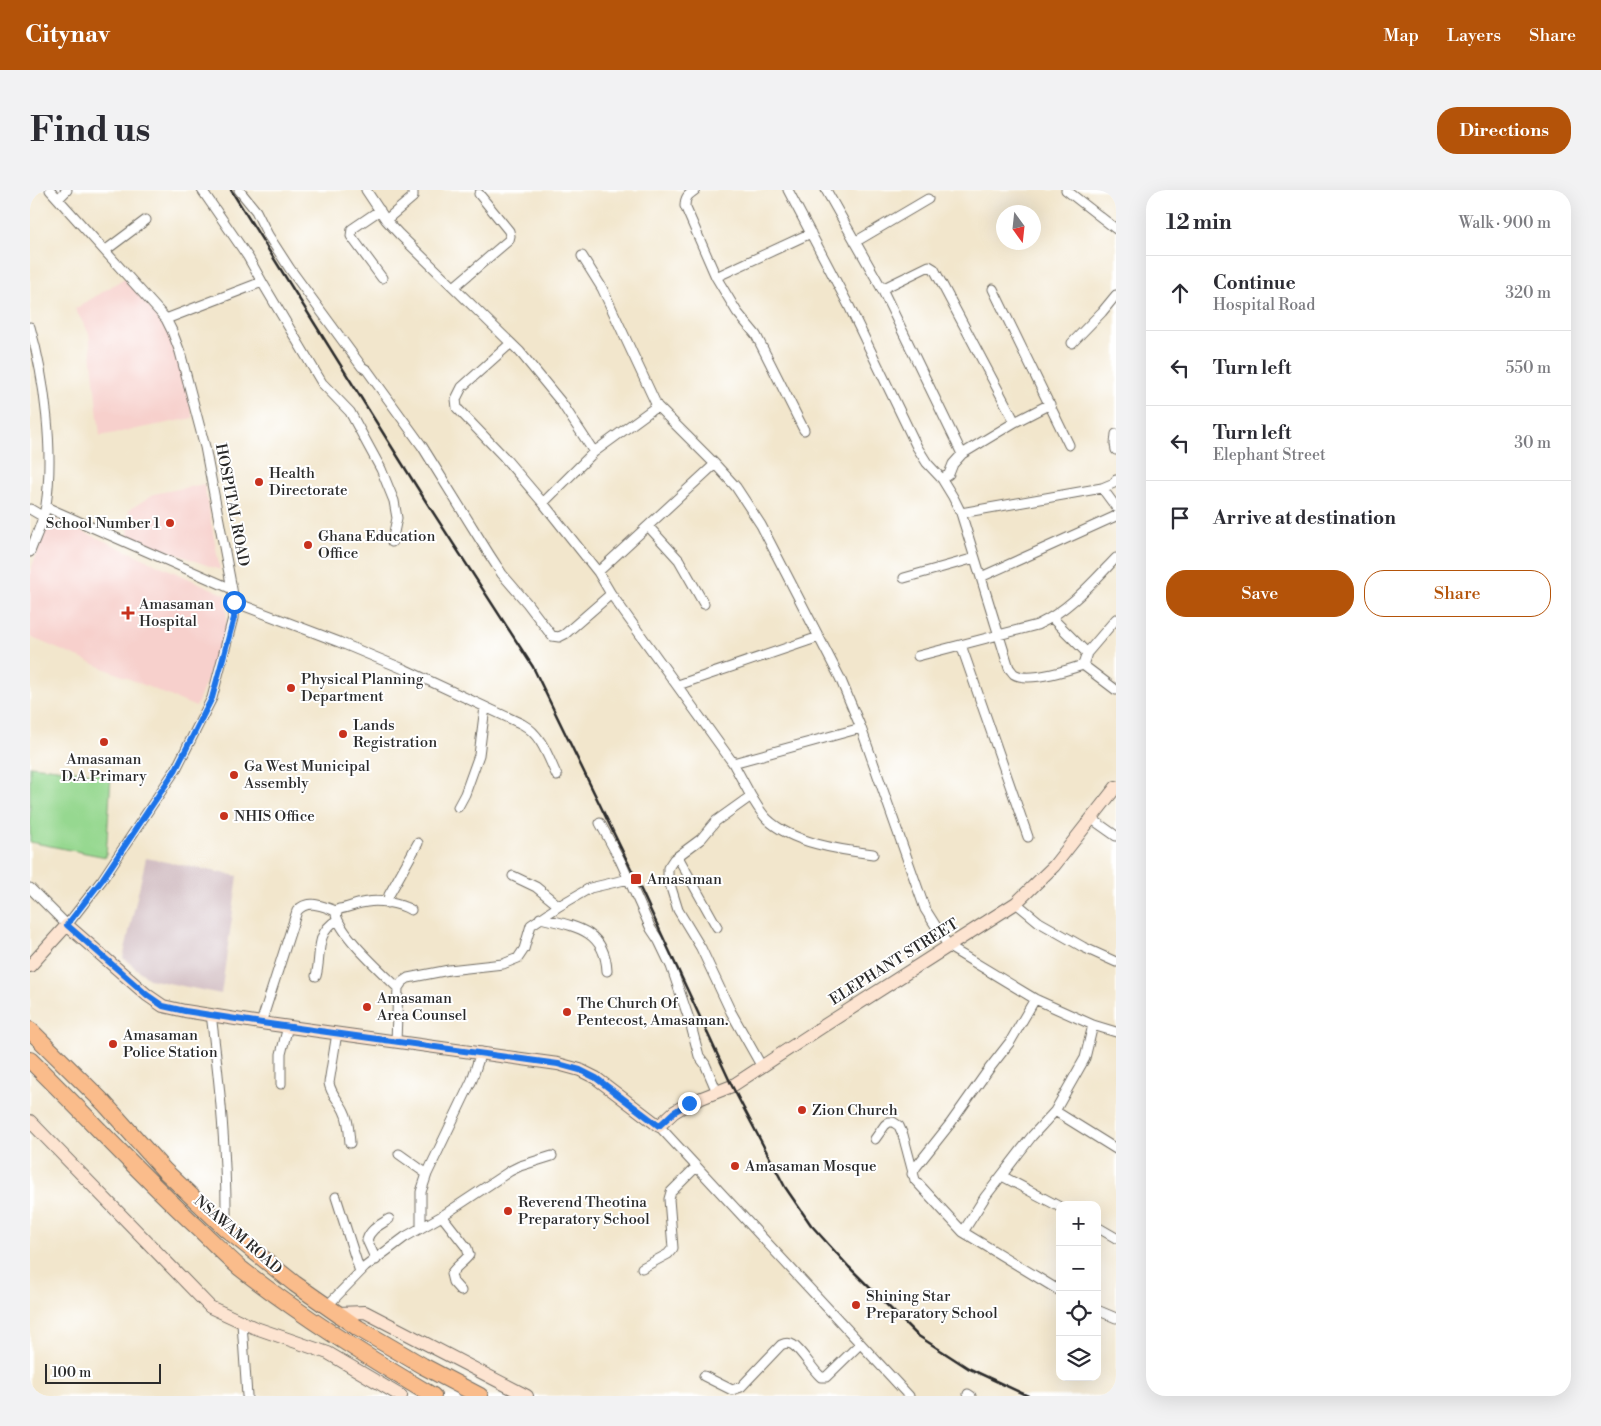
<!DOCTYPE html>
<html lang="en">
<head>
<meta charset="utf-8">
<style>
  :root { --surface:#fff; --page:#f2f2f3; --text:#2b2b33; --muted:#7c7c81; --line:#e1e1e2; --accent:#b45309 }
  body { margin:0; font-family:"Libre Bodoni",serif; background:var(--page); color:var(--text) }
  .controls { position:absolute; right:15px; bottom:15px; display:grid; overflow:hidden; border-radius:10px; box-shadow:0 5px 20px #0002 }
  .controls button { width:45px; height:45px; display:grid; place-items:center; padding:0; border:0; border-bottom:1px solid var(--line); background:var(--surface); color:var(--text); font:25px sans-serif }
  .compass { position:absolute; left:966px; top:15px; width:45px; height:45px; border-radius:50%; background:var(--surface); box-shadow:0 5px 20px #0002; rotate:165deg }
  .scale { position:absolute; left:15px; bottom:12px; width:116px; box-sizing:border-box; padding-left:5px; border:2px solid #2b2b2b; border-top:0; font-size:14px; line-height:18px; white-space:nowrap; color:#2b2b2b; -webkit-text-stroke:4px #fff; paint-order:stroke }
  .stop { position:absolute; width:15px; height:15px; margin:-11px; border:4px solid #1a73e8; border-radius:50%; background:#fff }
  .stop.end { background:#1a73e8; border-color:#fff; box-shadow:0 1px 5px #0008 }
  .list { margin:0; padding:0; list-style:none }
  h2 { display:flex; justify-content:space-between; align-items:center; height:65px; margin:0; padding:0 20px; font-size:21px }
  h2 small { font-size:16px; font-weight:400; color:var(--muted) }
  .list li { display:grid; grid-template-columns:32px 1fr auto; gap:15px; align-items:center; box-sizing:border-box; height:75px; padding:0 20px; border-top:1px solid var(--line) }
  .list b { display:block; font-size:19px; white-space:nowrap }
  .list p { margin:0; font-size:16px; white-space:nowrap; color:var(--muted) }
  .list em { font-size:16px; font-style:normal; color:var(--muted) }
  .actions { display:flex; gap:10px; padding:15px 20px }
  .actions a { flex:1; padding:11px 0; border:1px solid var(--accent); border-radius:20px; text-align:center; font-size:18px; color:var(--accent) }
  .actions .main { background:var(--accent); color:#fff }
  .icon { flex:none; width:28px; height:28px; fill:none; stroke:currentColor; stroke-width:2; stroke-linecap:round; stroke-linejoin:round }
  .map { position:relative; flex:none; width:1086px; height:1206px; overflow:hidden; border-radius:20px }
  header { display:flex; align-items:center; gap:30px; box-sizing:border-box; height:70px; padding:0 25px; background:var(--accent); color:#fff }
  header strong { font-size:24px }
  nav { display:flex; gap:28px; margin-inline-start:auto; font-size:18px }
  .intro { display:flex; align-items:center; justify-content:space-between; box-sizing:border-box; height:120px; padding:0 30px }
  h1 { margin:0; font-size:35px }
  .button { padding:12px 22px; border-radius:20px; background:var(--accent); color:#fff; font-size:18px; font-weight:700 }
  main { display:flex; gap:30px; padding:0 30px }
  aside { flex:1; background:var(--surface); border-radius:20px; box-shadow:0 5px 20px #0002 }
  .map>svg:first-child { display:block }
</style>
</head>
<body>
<header>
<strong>Citynav</strong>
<nav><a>Map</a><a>Layers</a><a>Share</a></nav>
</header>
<div class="intro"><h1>Find us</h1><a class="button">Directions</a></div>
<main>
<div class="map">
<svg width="1086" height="1206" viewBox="0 0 1086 1206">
  <rect width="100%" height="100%" fill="#fff"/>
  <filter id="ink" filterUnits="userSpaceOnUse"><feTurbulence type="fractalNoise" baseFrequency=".02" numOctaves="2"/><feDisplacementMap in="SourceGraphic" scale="10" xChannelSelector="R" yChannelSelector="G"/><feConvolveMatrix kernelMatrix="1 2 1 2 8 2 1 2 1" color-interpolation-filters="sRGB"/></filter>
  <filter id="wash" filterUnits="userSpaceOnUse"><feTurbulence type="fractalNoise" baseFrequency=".0096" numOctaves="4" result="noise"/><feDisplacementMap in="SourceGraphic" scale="20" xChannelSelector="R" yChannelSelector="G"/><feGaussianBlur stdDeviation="1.12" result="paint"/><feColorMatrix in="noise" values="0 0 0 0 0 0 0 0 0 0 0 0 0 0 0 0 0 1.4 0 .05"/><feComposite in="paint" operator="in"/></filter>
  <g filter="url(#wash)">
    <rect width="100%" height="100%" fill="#f2e6cc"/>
    <path fill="#f7d0cc" d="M 95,88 L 139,142 L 147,155 L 163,228 L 70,246 L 59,143 L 45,119 Z
      M 174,294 L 190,380 L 98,346 L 99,320 L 124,304 Z
      M 27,330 L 196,405 L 197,440 L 166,517 L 0,447 L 0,382 L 18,333 Z"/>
    <path fill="#d2bec3" d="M 116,668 L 208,686 L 191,804 L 119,789 L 93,768 Z"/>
    <path fill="#96d890" stroke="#60825e" d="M 0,576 L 81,585 L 76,667 L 0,652 Z"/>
  </g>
  <g filter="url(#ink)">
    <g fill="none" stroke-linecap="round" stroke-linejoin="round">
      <defs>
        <path id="street" d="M 172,0 L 218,67 L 232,92
          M 209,0 L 226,21 L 238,45 L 260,79 L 332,177 L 337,180 L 392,256 L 459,364 L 472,384 L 497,413 L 522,446 L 529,447 L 535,444 L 581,404
          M 336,0 L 356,30 L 369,44 L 490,162 L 531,212 L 564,262
          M 665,0 C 658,5 655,7 655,16 L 686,87 L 707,122 L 726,145 L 774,240
          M 758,0 L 819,116 L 887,257 L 897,273 L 912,289
          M 796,0 L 852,99 L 932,264
          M 1036,0 L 1086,39
          M 28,9 L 37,0
          M 350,20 L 322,39 L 321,46 L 352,88
          M 356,30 L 383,7 L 383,0
          M 825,52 L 898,9
          M 76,60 L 116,30
          M 552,66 L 572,98 L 627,216 L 685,274 L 706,297 L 731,335 L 810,488 L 831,538 L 895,719 L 919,757 L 1005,809 L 1063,835 L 1086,842
          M 686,87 L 781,43
          M 424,97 L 479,50 L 480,46 L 479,41 L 449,4
          M 852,99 L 899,76 L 904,79 L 985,232 L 932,264 L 923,274 L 919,284 L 912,289 L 923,307 L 931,323 L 979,478 C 981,480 982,482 984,484 C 998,493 1038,480 1053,475 L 1086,500
          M 963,99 L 1039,255
          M 136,129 L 232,92 L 292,193 L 320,222 L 351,279 L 364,311 L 367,328 L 362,352
          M 0,137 C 15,189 24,262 16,315 C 14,330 5,348 0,362
          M 481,153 L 432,197 L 426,209 L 427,218 L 474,267 L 513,313 L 568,382 L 581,404 L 703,573 L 721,606 L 686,631 L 671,649 L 644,669 L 638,678 L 638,688 L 648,720 L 671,758 L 701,822 L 732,877
          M 1042,153 L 1072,122 L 1086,105
          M 985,232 L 1020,214
          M 1086,244 L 1085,254 L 1086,260
          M 1072,298 L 1086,317
          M 513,313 L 564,262 L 627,216
          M 16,317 L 202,399
          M 0,319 L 12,326
          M 931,323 L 1072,298 L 1084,293 L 1086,290
          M 618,336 L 649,370 L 674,414
          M 568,382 L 685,274
          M 951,387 L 1086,326
          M 874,388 L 945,368
          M 204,412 L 309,452 L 376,480 L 492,534 C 512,545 518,567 527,586
          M 1022,428 L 1057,463
          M 931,455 L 998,647
          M 888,466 L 1007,435 C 1039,420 1062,393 1086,368
          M 1053,475 L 1057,463 L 1086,429
          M 648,495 L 789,447
          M 703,573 L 831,538
          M 721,606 C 726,614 731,623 737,629 C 762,653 810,660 843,664
          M 428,617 L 435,604 L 449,565 L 455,517
          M 1062,629 L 1086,646
          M 570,633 L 590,670 L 621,739 L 629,751 L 641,776 L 660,832 L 669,866 L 675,874 L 687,902
          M 648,667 L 687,737
          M 483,686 L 506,697 L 529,716
          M 0,698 L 37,735 L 72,690 L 146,579 L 182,508 L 203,428 L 204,412 L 202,399 L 175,257 L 150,162 L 142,141 L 136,129 L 129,121 L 20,0
          M 357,713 L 359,705 L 388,653
          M 986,713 L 1009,732 L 1053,757 L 1086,772
          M 510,728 C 544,736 575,739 577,781
          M 286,786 C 292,764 284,744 307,730
          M 368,798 C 352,782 310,745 306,724 L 309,719 C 318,718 327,713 337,712 C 350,710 369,713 381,720
          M 181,824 C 190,896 197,966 196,1039
          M 231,833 L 267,721 C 278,708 294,717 306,721
          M 307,843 L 299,893 C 301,905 309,910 314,921 C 319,930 319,943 320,953
          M 366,852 L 368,798 L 372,792 L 378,788 L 419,780 L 473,774 L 488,768 L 494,759 L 501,735 L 529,716 L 560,698 L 599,689
          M 251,894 L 251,864 L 258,836
          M 1025,921 L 1086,959
          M 629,936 L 879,1206
          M 845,949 L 855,935 L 859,932 L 863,932 L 869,936 L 873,945 L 885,990 L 933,1042 L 1030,1101
          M 369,964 L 397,984
          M 882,984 L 886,977 L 920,934 L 959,879 L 980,852 L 1005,809
          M 972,986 L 1030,1017
          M 306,1007 L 330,1082
          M 412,1026 L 437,1058 L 439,1065 C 434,1072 426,1076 421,1084 L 423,1092 L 431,1101
          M 391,1037 L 391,1002 L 397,984 L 442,890 L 451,862
          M 1067,1037 L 1086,1048
          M 933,1042 L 955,1007 L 1002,946 L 1025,921 L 1055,868 L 1063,835
          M 346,1070 L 337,1050 C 340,1039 350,1035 359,1029
          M 612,1078 L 638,1064 L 643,1058 L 639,1009 L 641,1002 L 666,977
          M 297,1116 L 335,1077 L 375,1047 L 412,1026 L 480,981 L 490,976 L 522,966
          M 1067,1120 L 1086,1128
          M 212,1133 L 217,1206
          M 674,1186 L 702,1200 L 711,1197 L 751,1155 C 755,1153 759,1152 763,1155 C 771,1160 781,1177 788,1184 L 791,1187 L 796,1187 L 830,1154
          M 938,1204 L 941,1206"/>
        <path id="secondary" d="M 0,776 L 37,735 L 117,805 L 133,816 L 155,821 L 231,833 L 528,874 L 550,880 L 566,888 L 629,936 L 644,922 L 659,913 L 702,896 L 792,837 L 986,713 L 1024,676 L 1086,597
          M 0,931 L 180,1117 L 223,1137 L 298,1163 L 371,1206
          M 308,1123 L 335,1122 L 497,1206"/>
        <path id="highway" d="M 0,840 L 74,913 L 134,980 L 196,1039 L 265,1094 L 328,1138 L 393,1176 L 450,1206
          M 0,870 C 56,925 109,983 166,1036 C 181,1050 195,1065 210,1078 C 271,1126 336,1166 403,1206"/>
      </defs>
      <use href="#street" stroke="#716c63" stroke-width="11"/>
      <use href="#secondary" stroke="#716c63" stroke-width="14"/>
      <use href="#highway" stroke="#716c63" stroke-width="18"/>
      <use href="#street" stroke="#fff" stroke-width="9"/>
      <use href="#secondary" stroke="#fde4d1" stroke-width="12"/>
      <use href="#highway" stroke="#fabc8b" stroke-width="16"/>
      <path stroke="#2b2b2b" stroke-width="2.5" d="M 201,0 L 395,310 L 503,477 L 606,689 L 702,896 L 755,997 L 781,1035 L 819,1077 L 887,1145 L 938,1178 L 998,1206"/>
    </g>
  </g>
  <g fill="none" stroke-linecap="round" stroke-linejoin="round" filter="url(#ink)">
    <path stroke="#1a73e8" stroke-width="6" d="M 204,412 L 204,428 L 182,508 L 146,579 L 72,690 L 37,735 L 117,805 L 133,816 L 155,821 L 232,833 L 528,874 L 550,880 L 566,888 L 629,936 L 644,922 L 659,913"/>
  </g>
  <g fill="#c8321e" stroke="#fff" stroke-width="2">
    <circle cx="229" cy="292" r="5"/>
    <circle cx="140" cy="333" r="5"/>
    <circle cx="278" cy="355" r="5"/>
    <path d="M95.5 415.5h5v5h5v5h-5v5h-5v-5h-5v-5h5z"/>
    <circle cx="261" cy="498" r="5"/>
    <circle cx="313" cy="544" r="5"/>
    <circle cx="74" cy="552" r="5"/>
    <circle cx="204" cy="585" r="5"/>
    <circle cx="194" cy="626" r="5"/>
    <rect x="600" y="683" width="12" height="12" rx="2.5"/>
    <circle cx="337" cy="817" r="5"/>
    <circle cx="537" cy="822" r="5"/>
    <circle cx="83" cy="854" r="5"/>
    <circle cx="772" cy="920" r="5"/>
    <circle cx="705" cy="976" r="5"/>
    <circle cx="478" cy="1021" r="5"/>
    <circle cx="826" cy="1115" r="5"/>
  </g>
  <g text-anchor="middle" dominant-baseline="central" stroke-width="4" stroke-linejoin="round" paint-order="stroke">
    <g font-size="15" fill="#2b2b2b" stroke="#fff" text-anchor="start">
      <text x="239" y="283">Health<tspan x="239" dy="17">Directorate</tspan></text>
      <text x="130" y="333" text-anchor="end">School Number 1</text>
      <text x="288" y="346">Ghana Education<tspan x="288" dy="17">Office</tspan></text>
      <text x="109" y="414">Amasaman<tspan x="109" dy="17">Hospital</tspan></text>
      <text x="271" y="489">Physical Planning<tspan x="271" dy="17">Department</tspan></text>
      <text x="323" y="535">Lands<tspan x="323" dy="17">Registration</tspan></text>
      <text x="74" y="569" text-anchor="middle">Amasaman<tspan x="74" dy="17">D.A Primary</tspan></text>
      <text x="214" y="576">Ga West Municipal<tspan x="214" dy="17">Assembly</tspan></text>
      <text x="204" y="626">NHIS Office</text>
      <text x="617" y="689">Amasaman</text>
      <text x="347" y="808">Amasaman<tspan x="347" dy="17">Area Counsel</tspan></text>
      <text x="547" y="813">The Church Of<tspan x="547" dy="17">Pentecost, Amasaman.</tspan></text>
      <text x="93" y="845">Amasaman<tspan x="93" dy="17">Police Station</tspan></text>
      <text x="782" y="920">Zion Church</text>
      <text x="715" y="976">Amasaman Mosque</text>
      <text x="488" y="1012">Reverend Theotina<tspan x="488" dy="17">Preparatory School</tspan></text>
      <text x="836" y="1106">Shining Star<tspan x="836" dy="17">Preparatory School</tspan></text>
    </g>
    <g font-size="15" fill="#2b2b2b" stroke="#fff">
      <text transform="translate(202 315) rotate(79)">HOSPITAL ROAD</text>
      <text transform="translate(864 772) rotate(-32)">ELEPHANT STREET</text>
      <text transform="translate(208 1045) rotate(41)">NSAWAM ROAD</text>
    </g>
  </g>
</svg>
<div class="controls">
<button>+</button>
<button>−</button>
<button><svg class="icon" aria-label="locate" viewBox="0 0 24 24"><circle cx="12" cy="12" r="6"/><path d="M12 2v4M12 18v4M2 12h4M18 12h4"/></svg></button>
<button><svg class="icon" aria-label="layers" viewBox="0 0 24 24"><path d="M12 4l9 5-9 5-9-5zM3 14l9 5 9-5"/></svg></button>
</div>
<svg class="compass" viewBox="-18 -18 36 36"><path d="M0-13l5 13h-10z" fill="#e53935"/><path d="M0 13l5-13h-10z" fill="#7c7c81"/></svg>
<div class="scale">100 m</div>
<div class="stop" style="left:204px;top:412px"></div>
<div class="stop end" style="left:659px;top:913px"></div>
</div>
<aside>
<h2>12 min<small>Walk · 900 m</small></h2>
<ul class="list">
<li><svg class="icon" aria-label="ahead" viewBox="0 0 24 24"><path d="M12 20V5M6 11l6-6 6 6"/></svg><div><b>Continue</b><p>Hospital Road</p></div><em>320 m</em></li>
<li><svg class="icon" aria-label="left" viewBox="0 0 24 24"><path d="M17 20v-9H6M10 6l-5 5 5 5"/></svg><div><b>Turn left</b></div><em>550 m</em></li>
<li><svg class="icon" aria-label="left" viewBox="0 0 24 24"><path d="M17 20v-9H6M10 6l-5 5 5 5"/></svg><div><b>Turn left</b><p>Elephant Street</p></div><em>30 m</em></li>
<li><svg class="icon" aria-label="arrive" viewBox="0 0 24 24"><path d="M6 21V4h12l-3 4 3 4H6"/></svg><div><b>Arrive at destination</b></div></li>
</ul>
<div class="actions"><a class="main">Save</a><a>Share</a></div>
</aside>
</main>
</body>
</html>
